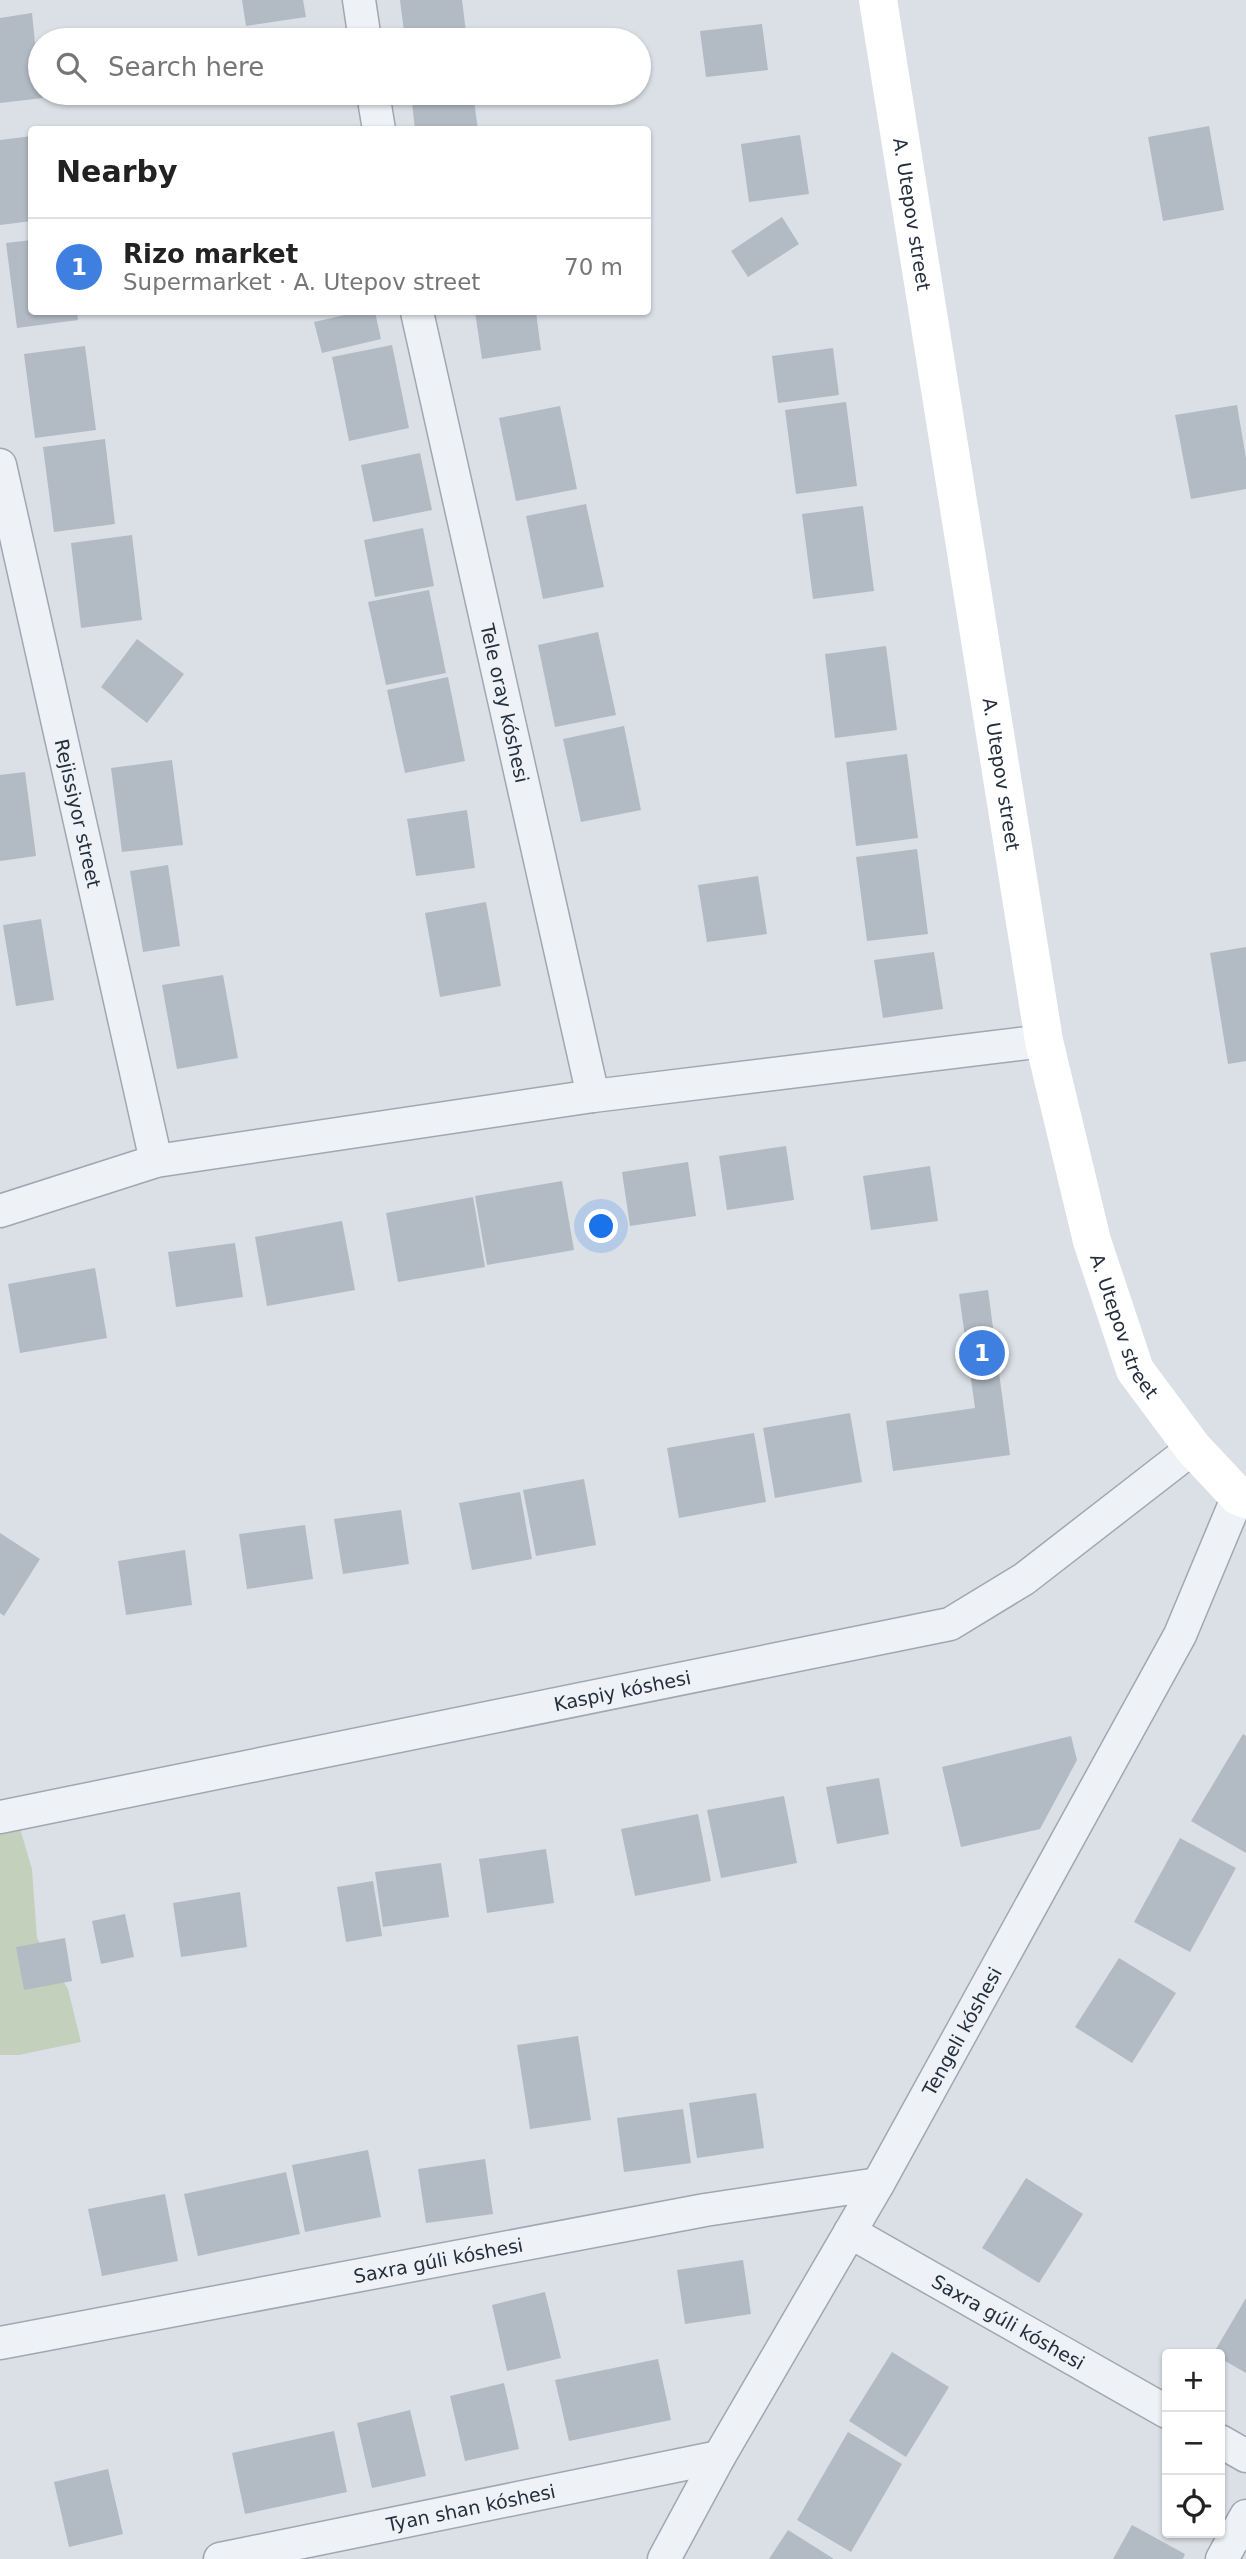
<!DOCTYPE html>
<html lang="en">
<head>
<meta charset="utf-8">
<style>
  :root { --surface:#fff; --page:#f6f6f6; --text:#222; --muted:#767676; --line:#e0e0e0; --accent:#ea580c }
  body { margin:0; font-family:"DejaVu Sans",sans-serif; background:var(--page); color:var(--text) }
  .controls { position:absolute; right:21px; bottom:21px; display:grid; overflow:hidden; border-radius:7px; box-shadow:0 2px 5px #0004 }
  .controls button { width:63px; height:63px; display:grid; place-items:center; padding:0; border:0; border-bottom:2px solid var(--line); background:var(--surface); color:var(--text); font:35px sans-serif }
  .you { position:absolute; left:602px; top:1227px; width:24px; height:24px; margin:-18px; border:5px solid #fff; border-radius:50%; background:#1a73e8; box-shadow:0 0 0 10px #1a73e833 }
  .badge { display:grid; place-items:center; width:46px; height:46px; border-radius:50%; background:var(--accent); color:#fff; font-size:23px; font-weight:700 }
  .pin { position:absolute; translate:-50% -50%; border:4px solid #fff; box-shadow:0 2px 7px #0006 }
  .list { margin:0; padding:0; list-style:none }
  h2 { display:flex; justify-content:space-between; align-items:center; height:91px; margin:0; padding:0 28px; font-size:30px }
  h2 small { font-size:23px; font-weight:400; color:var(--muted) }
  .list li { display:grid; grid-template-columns:46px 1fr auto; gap:21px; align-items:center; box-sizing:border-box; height:98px; padding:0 28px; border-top:2px solid var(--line) }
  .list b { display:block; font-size:26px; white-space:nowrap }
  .list p { margin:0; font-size:23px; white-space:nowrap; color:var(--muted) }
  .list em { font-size:23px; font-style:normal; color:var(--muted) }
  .icon { flex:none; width:38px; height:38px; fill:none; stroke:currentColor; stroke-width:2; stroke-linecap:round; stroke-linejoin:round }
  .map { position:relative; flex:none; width:1246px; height:2559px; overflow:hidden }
  .search { position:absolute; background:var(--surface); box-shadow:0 2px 5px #0004; left:28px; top:28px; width:623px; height:77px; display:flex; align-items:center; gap:18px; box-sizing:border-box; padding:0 24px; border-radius:38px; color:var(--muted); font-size:26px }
  .panel { position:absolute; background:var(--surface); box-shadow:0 2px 5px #0004; left:28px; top:126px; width:623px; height:189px; border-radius:7px }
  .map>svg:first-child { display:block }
</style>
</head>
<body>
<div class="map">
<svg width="1246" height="2559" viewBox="0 0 1246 2559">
  <rect width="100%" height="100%" fill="#dbe0e7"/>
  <path fill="#c3d1bc" d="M 0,1806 L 16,1815 L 32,1869 L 37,1938 L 68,1989 L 81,2042 L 19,2055 L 0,2055 Z"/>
  <path fill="#b2bac4" d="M 242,0 L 303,0 L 306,17 L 246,26 Z
    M 400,0 L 462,0 L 467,40 L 405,40 Z
    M 32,13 L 40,93 L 43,98 L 0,103 L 0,18 Z
    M 762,24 L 768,70 L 706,77 L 700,31 Z
    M 411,93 L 473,93 L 478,130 L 415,130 Z
    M 1209,126 L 1224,210 L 1163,221 L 1148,137 Z
    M 800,135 L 809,194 L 749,202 L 741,144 Z
    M 32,136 L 32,221 L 0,225 L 0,140 Z
    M 782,217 L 799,244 L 748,277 L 731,251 Z
    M 32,240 L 32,312 L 77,312 L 78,320 L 17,328 L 6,243 Z
    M 358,312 L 375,312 L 381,339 L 322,353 L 314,322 Z
    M 475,312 L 536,312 L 541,350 L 482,359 Z
    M 392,345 L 409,428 L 349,441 L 332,357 Z
    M 85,346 L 96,430 L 35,438 L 24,354 Z
    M 833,348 L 839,395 L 778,403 L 772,356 Z
    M 846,402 L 857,486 L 796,494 L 785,410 Z
    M 1237,405 L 1246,458 L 1246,489 L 1191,499 L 1175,415 Z
    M 560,406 L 577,489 L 516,501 L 499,418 Z
    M 105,439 L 115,524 L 54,532 L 43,447 Z
    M 420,453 L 432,510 L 373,522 L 361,465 Z
    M 586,504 L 604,587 L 543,599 L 526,516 Z
    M 863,506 L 874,591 L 813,599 L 802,514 Z
    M 423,528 L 434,586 L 375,597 L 364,540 Z
    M 132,535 L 142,620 L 81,628 L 71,543 Z
    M 429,590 L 446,673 L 386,685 L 368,602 Z
    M 598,632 L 616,715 L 555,727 L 538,645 Z
    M 137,639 L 184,674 L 147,723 L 101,687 Z
    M 886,646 L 897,730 L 835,738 L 825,654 Z
    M 448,677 L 465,761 L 405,773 L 387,690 Z
    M 624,726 L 641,810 L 581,822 L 563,739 Z
    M 907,754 L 918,838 L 856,846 L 846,762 Z
    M 172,760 L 183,845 L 122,852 L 111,768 Z
    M 25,772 L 36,856 L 0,861 L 0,775 Z
    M 467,810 L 475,868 L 416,876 L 407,819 Z
    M 917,849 L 928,934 L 867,941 L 856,857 Z
    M 168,865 L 180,946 L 143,952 L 130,871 Z
    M 758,876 L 767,934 L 707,942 L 698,885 Z
    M 486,902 L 501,986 L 440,997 L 425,913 Z
    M 41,919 L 54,1000 L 16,1006 L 3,925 Z
    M 1246,947 L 1246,1061 L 1228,1064 L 1210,953 Z
    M 934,952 L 943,1009 L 883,1018 L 874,960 Z
    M 223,975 L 238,1058 L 177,1069 L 162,985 Z
    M 786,1146 L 794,1200 L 727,1210 L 719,1156 Z
    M 688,1162 L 696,1216 L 630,1226 L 622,1172 Z
    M 930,1166 L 938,1221 L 871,1230 L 863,1176 Z
    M 562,1181 L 574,1250 L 487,1265 L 475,1196 Z
    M 473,1197 L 485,1267 L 398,1282 L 386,1213 Z
    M 342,1221 L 355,1290 L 267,1306 L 255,1237 Z
    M 235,1243 L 243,1297 L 176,1307 L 168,1252 Z
    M 95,1268 L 107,1338 L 20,1353 L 8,1284 Z
    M 988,1290 L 1010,1455 L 893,1471 L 886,1421 L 975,1408 L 959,1294 Z
    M 850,1413 L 862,1482 L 775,1498 L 763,1428 Z
    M 754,1433 L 766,1502 L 679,1518 L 667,1448 Z
    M 584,1479 L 596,1545 L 536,1556 L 523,1490 Z
    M 520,1492 L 532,1559 L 472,1570 L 459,1503 Z
    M 401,1510 L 409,1564 L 343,1574 L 334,1519 Z
    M 305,1525 L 313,1579 L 247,1589 L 239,1534 Z
    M 0,1533 L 40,1559 L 4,1616 L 0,1613 Z
    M 185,1550 L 192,1605 L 126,1615 L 118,1561 Z
    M 1243,1734 L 1246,1736 L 1246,1853 L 1191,1821 Z
    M 1071,1736 L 1077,1760 L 1040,1829 L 961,1847 L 942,1767 Z
    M 879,1778 L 889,1834 L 837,1844 L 826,1787 Z
    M 784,1796 L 797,1863 L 721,1878 L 707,1810 Z
    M 698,1814 L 711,1881 L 635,1896 L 621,1829 Z
    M 1180,1838 L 1236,1868 L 1190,1952 L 1134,1922 Z
    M 546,1849 L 554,1903 L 487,1913 L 479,1859 Z
    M 441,1863 L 449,1917 L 383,1927 L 375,1872 Z
    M 373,1881 L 382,1936 L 346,1942 L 337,1887 Z
    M 240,1892 L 247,1947 L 181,1957 L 173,1903 Z
    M 125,1914 L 134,1957 L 101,1964 L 92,1921 Z
    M 65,1938 L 72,1981 L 24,1990 L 16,1947 Z
    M 1119,1958 L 1176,1993 L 1132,2063 L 1075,2027 Z
    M 578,2036 L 591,2120 L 530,2129 L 517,2045 Z
    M 756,2093 L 764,2148 L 697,2158 L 689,2103 Z
    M 683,2109 L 691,2163 L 624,2172 L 617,2118 Z
    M 368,2150 L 381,2217 L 305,2232 L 292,2165 Z
    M 485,2159 L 493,2214 L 426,2223 L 418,2169 Z
    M 286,2172 L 300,2234 L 198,2256 L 184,2194 Z
    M 1026,2178 L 1083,2214 L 1039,2283 L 982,2248 Z
    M 165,2194 L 178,2261 L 102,2276 L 88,2209 Z
    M 743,2260 L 751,2314 L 685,2324 L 677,2270 Z
    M 545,2292 L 561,2358 L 507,2371 L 492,2305 Z
    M 1246,2298 L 1246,2373 L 1220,2358 L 1220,2354 L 1213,2354 Z
    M 892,2352 L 949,2387 L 906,2457 L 849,2421 Z
    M 658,2359 L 671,2420 L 569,2441 L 555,2380 Z
    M 504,2383 L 519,2449 L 465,2461 L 450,2396 Z
    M 410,2410 L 426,2476 L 372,2488 L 357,2423 Z
    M 334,2431 L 347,2492 L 245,2514 L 232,2453 Z
    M 848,2432 L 902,2464 L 851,2552 L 797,2520 Z
    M 108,2469 L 123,2534 L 69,2547 L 54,2482 Z
    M 1132,2525 L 1185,2554 L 1183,2559 L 1113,2559 Z
    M 788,2530 L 834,2559 L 769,2559 Z"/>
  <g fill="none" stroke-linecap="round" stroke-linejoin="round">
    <defs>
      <g id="street">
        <path d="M 359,0 L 365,40"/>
        <path d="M 373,93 L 379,130"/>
        <path id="s1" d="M 417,312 L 593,1096"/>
        <path id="s2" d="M 0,465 L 156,1161"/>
        <path d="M 0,1211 L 156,1161 L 593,1096 L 1044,1041"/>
        <path id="s3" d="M 0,1817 L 950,1624 L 1024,1579 L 1193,1448"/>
        <path id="s4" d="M 850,2232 L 1167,2412"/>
        <path id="s5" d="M 0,2343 L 705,2210 L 878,2184"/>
        <path d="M 1220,2441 L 1246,2456"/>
        <path id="s6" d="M 220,2559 L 719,2457"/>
        <path id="s7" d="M 664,2559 L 719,2457 L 878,2184 L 1180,1635 L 1238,1496"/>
        <path d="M 1222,2559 L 1246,2516"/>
      </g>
    </defs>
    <use href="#street" stroke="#a0a7b1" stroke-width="35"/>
    <use href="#street" stroke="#eef1f5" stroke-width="32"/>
    <path stroke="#fff" stroke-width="38" id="s8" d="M 878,0 L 1044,1041 L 1092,1241 L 1135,1370 L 1193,1448 L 1238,1496 L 1246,1499"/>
  </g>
  <g text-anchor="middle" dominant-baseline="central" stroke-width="5" stroke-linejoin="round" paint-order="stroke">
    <g font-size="19" fill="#242f3d" stroke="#eaeff4">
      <text stroke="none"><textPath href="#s8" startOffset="217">A. Utepov street</textPath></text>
      <text stroke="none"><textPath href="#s1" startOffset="401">Tele oray kóshesi</textPath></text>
      <text stroke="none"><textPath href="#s8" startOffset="784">A. Utepov street</textPath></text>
      <text stroke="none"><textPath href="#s2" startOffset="357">Rejissiyor street</textPath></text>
      <text stroke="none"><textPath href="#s8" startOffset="1351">A. Utepov street</textPath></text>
      <text stroke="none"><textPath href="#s3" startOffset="635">Kaspiy kóshesi</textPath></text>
      <text stroke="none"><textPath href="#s7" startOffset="606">Tengeli kóshesi</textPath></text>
      <text stroke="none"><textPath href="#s5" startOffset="446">Saxra gúli kóshesi</textPath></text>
      <text stroke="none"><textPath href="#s4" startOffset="182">Saxra gúli kóshesi</textPath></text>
      <text stroke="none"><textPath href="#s6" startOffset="256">Tyan shan kóshesi</textPath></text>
    </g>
  </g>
</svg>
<div class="controls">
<button>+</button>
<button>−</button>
<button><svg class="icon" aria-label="locate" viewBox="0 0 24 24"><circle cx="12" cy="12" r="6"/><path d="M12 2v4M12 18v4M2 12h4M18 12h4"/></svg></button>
</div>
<div class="you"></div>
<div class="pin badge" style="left:982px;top:1353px;background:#3f7fe0">1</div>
<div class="search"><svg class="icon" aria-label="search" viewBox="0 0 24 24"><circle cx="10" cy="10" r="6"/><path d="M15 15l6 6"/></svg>Search here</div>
<section class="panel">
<h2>Nearby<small></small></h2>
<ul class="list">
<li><span class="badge" style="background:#3f7fe0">1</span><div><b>Rizo market</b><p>Supermarket · A. Utepov street</p></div><em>70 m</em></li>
</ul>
</section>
</div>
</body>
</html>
